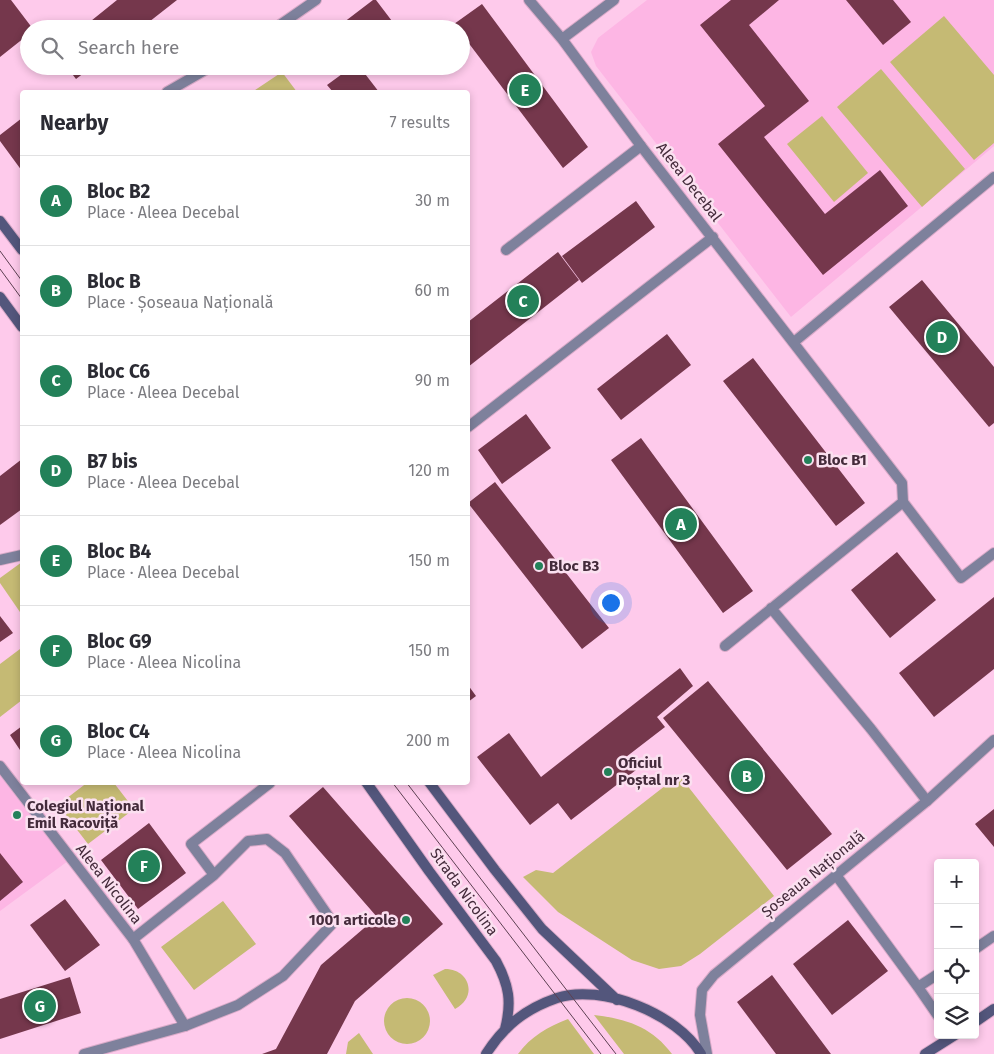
<!DOCTYPE html>
<html lang="en">
<head>
<meta charset="utf-8">
<style>
  :root { --surface:#fff; --page:#f7f7f7; --text:#2b2b33; --muted:#7c7c81; --line:#e1e1e2; --accent:#238159 }
  body { margin:0; font-family:"Fira Sans",sans-serif; background:var(--page); color:var(--text) }
  .controls { position:absolute; right:15px; bottom:15px; display:grid; overflow:hidden; border-radius:5px; box-shadow:0 2px 8px #0003 }
  .controls button { width:45px; height:45px; display:grid; place-items:center; padding:0; border:0; border-bottom:1px solid var(--line); background:var(--surface); color:var(--text); font:25px sans-serif }
  .you { position:absolute; left:610px; top:602px; width:18px; height:18px; margin:-12px; border:4px solid #fff; border-radius:50%; background:#1a73e8; box-shadow:0 0 0 8px #1a73e833 }
  .badge { display:grid; place-items:center; width:32px; height:32px; border-radius:50%; background:var(--accent); color:#fff; font-size:16px; font-weight:700 }
  .pin { position:absolute; translate:-50% -50%; border:2px solid #fff; box-shadow:0 1px 5px #0006 }
  .list { margin:0; padding:0; list-style:none }
  h2 { display:flex; justify-content:space-between; align-items:center; height:65px; margin:0; padding:0 20px; font-size:21px }
  h2 small { font-size:16px; font-weight:400; color:var(--muted) }
  .list li { display:grid; grid-template-columns:32px 1fr auto; gap:15px; align-items:center; box-sizing:border-box; height:90px; padding:0 20px; border-top:1px solid var(--line) }
  .list b { display:block; font-size:19px; white-space:nowrap }
  .list p { margin:0; font-size:16px; white-space:nowrap; color:var(--muted) }
  .list em { font-size:16px; font-style:normal; color:var(--muted) }
  .icon { flex:none; width:28px; height:28px; fill:none; stroke:currentColor; stroke-width:2; stroke-linecap:round; stroke-linejoin:round }
  .map { position:relative; flex:none; width:994px; height:1054px; overflow:hidden }
  .search { position:absolute; background:var(--surface); box-shadow:0 2px 8px #0003; left:20px; top:20px; width:450px; height:55px; display:flex; align-items:center; gap:12px; box-sizing:border-box; padding:0 18px; border-radius:28px; color:var(--muted); font-size:19px }
  .panel { position:absolute; background:var(--surface); box-shadow:0 2px 8px #0003; left:20px; top:90px; width:450px; height:695px; border-radius:5px }
  .map>svg:first-child { display:block }
</style>
</head>
<body>
<div class="map">
<svg width="994" height="1054" viewBox="0 0 994 1054">
  <rect width="100%" height="100%" fill="#fecaeb"/>
  <path fill="#fdb6e4" d="M 647,0 L 994,0 L 994,146 L 791,317 L 596,66 L 591,52 L 598,38 Z
    M 0,770 L 68,861 L 0,911 Z"/>
  <path fill="#c5ba74" d="M 944,16 L 994,75 L 994,143 L 974,160 L 890,62 Z
    M 881,69 L 965,169 L 922,207 L 837,107 Z
    M 282,72 L 297,92 L 252,92 Z
    M 822,116 L 868,173 L 834,202 L 787,144 Z
    M 22,562 L 22,615 L 0,583 L 0,578 Z
    M 20,649 L 22,652 L 22,700 L 0,717 L 0,664 Z
    M 679,775 L 774,896 L 700,954 L 681,966 L 659,969 L 632,960 L 558,912 L 523,877 L 536,870 L 553,873 Z
    M 88,782 L 114,783 L 134,809 L 88,844 L 58,805 Z
    M 223,901 L 256,944 L 194,990 L 161,947 Z
    M 445,969 C 470,969 478,997 455,1009 L 433,975 Z
    M384 1021a23 23 0 1 1 46 0a23 23 0 1 1-46 0Z
    M 594,1015 C 627,1019 652,1027 672,1054 L 624,1054 Z
    M 568,1019 L 594,1054 L 518,1054 C 531,1036 548,1027 568,1019 Z
    M 359,1033 L 373,1054 L 346,1054 L 348,1042 Z"/>
  <path fill="#75374c" d="M 0,0 L 11,0 L 33,29 L 29,29 L 29,34 L 0,57 Z
    M 117,0 L 177,0 L 140,29 L 81,29 Z
    M 373,0 L 376,0 L 398,29 L 335,29 Z
    M 731,0 L 779,0 L 749,25 L 809,101 L 764,137 L 825,214 L 880,170 L 908,206 L 823,275 L 718,144 L 765,106 L 700,25 Z
    M 846,0 L 893,0 L 911,22 L 883,45 Z
    M 482,4 L 588,147 L 563,168 L 461,33 L 461,29 L 458,29 L 454,24 Z
    M 66,66 L 93,66 L 76,79 Z
    M 353,66 L 359,66 L 379,92 L 333,92 L 327,85 Z
    M 22,118 L 22,171 L 0,141 L 0,135 Z
    M 636,201 L 655,227 L 582,283 L 562,256 Z
    M 558,252 L 579,280 L 468,367 L 468,322 Z
    M 922,280 L 994,367 L 994,423 L 989,427 L 889,307 Z
    M 667,334 L 691,365 L 621,420 L 597,389 Z
    M 753,358 L 865,503 L 836,526 L 723,381 Z
    M 526,414 L 551,448 L 502,484 L 478,450 Z
    M 641,438 L 753,591 L 723,613 L 611,460 Z
    M 22,459 L 22,509 L 0,525 L 0,476 Z
    M 495,482 L 609,628 L 582,649 L 468,503 Z
    M 897,552 L 936,600 L 890,638 L 851,590 Z
    M 994,597 L 994,669 L 934,717 L 899,673 Z
    M 0,616 L 13,633 L 0,642 Z
    M 680,668 L 693,686 L 657,717 L 665,727 L 626,757 L 636,770 L 571,820 L 558,803 L 530,825 L 477,757 L 509,733 L 541,777 Z
    M 708,681 L 832,834 L 787,870 L 663,718 Z
    M 468,685 L 476,696 L 468,702 Z
    M 22,726 L 22,753 L 10,735 Z
    M 323,787 L 443,924 L 355,1001 L 327,1054 L 262,1054 L 276,1049 L 321,965 L 377,917 L 289,816 Z
    M 994,809 L 994,847 L 975,824 Z
    M 149,823 L 186,873 L 138,909 L 101,860 Z
    M 0,853 L 23,882 L 0,901 Z
    M 65,899 L 100,945 L 65,971 L 30,925 Z
    M 848,920 L 888,971 L 832,1015 L 793,964 Z
    M 772,975 L 831,1054 L 776,1054 L 737,1002 Z
    M 70,977 L 81,1013 L 0,1039 L 0,999 Z"/>
  <g fill="none" stroke-linecap="round" stroke-linejoin="round">
    <defs>
      <path id="service" d="M 506,250 L 641,146
        M 0,560 L 22,555
        M 214,875 L 191,844 L 270,783
        M 836,875 L 918,987 L 938,1016
        M 133,939 L 214,875 L 248,841 L 267,839 L 285,853 L 333,923 L 283,976 L 238,1005 L 185,1026
        M 975,949 L 994,936
        M 918,987 L 938,974"/>
      <path id="minor" d="M 529,0 L 562,39 L 641,146 L 902,483 L 903,502
        M 274,29 L 316,0
        M 562,39 L 614,0
        M 167,92 L 212,66
        M 794,342 L 994,177
        M 468,427 L 713,237
        M 903,502 L 961,578 L 994,553
        M 771,608 L 871,729 L 927,801
        M 725,646 L 903,502
        M 0,766 L 133,939 L 185,1026 L 84,1054"/>
      <path id="tertiary" d="M 707,1054 L 700,1015 L 702,990 L 714,975 L 927,801 L 994,740"/>
      <path id="secondary" d="M 0,221 L 22,250
        M 0,297 L 22,327
        M 366,782 L 429,871 L 496,961 C 509,985 512,1002 505,1029
        M 429,782 L 495,870 L 542,929 L 617,1000
        M 975,1022 L 994,1009
        M 486,1054 C 504,1026 525,1009 557,998 C 601,983 678,1014 701,1054
        M 925,1054 L 955,1035"/>
    </defs>
    <use href="#service" stroke="#d9aac8" stroke-width="12"/>
    <use href="#minor" stroke="#d9aac8" stroke-width="12"/>
    <use href="#tertiary" stroke="#d9aac8" stroke-width="12"/>
    <use href="#secondary" stroke="#d9aac8" stroke-width="12"/>
    <use href="#service" stroke="#7e819c" stroke-width="10"/>
    <use href="#minor" stroke="#7e819c" stroke-width="10"/>
    <use href="#tertiary" stroke="#7e819c" stroke-width="10"/>
    <use href="#secondary" stroke="#53567c" stroke-width="10"/>
    <path stroke="#5d4052" stroke-width="1" d="M 0,251 L 22,281
      M 0,269 L 22,299
      M 392,782 L 601,1054
      M 406,782 L 616,1054"/>
  </g>
  <g fill="#238159" stroke="#fbe0f0" stroke-width="2">
    <circle cx="808" cy="460" r="5"/>
    <circle cx="539" cy="566" r="5"/>
    <circle cx="608" cy="772" r="5"/>
    <circle cx="17" cy="815" r="5"/>
    <circle cx="406" cy="920" r="5"/>
  </g>
  <g text-anchor="middle" dominant-baseline="central" stroke-width="5" stroke-linejoin="round" paint-order="stroke">
    <g font-size="15" fill="#442b3b" stroke="#fbe0f0">
      <text transform="translate(689 182) rotate(52)">Aleea Decebal</text>
      <text transform="translate(813 874) rotate(-39)">Șoseaua Națională</text>
      <text transform="translate(109 884) rotate(52)">Aleea Nicolina</text>
      <text transform="translate(464 892) rotate(54)">Strada Nicolina</text>
    </g>
    <g font-size="15" font-weight="bold" fill="#442b3b" stroke="#fbe0f0" text-anchor="start">
      <text x="818" y="460">Bloc B1</text>
      <text x="549" y="566">Bloc B3</text>
      <text x="618" y="763">Oficiul<tspan x="618" dy="17">Poștal nr 3</tspan></text>
      <text x="27" y="806">Colegiul Național<tspan x="27" dy="17">Emil Racoviță</tspan></text>
      <text x="396" y="920" text-anchor="end">1001 articole</text>
    </g>
  </g>
</svg>
<div class="controls">
<button>+</button>
<button>−</button>
<button><svg class="icon" aria-label="locate" viewBox="0 0 24 24"><circle cx="12" cy="12" r="6"/><path d="M12 2v4M12 18v4M2 12h4M18 12h4"/></svg></button>
<button><svg class="icon" aria-label="layers" viewBox="0 0 24 24"><path d="M12 4l9 5-9 5-9-5zM3 14l9 5 9-5"/></svg></button>
</div>
<div class="you"></div>
<div class="pin badge" style="left:681px;top:524px">A</div>
<div class="pin badge" style="left:747px;top:776px">B</div>
<div class="pin badge" style="left:523px;top:301px">C</div>
<div class="pin badge" style="left:942px;top:337px">D</div>
<div class="pin badge" style="left:525px;top:90px">E</div>
<div class="pin badge" style="left:144px;top:866px">F</div>
<div class="pin badge" style="left:40px;top:1006px">G</div>
<div class="search"><svg class="icon" aria-label="search" viewBox="0 0 24 24"><circle cx="10" cy="10" r="6"/><path d="M15 15l6 6"/></svg>Search here</div>
<section class="panel">
<h2>Nearby<small>7 results</small></h2>
<ul class="list">
<li><span class="badge">A</span><div><b>Bloc B2</b><p>Place · Aleea Decebal</p></div><em>30 m</em></li>
<li><span class="badge">B</span><div><b>Bloc B</b><p>Place · Șoseaua Națională</p></div><em>60 m</em></li>
<li><span class="badge">C</span><div><b>Bloc C6</b><p>Place · Aleea Decebal</p></div><em>90 m</em></li>
<li><span class="badge">D</span><div><b>B7 bis</b><p>Place · Aleea Decebal</p></div><em>120 m</em></li>
<li><span class="badge">E</span><div><b>Bloc B4</b><p>Place · Aleea Decebal</p></div><em>150 m</em></li>
<li><span class="badge">F</span><div><b>Bloc G9</b><p>Place · Aleea Nicolina</p></div><em>150 m</em></li>
<li><span class="badge">G</span><div><b>Bloc C4</b><p>Place · Aleea Nicolina</p></div><em>200 m</em></li>
</ul>
</section>
</div>
</body>
</html>
